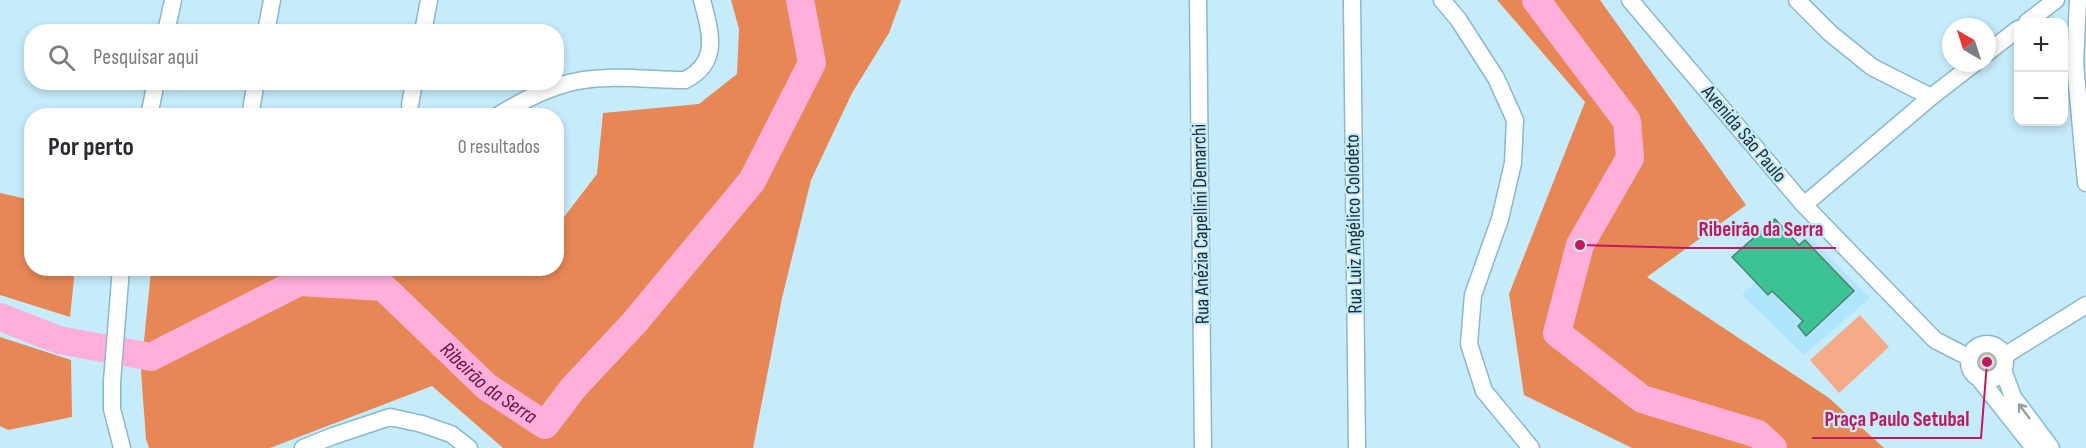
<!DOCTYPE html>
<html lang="pt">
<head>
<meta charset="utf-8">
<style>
  :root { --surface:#fff; --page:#f7f7f7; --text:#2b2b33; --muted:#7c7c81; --line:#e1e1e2 }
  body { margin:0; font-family:"Sofia Sans Condensed",sans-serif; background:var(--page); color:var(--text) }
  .controls { position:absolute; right:18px; top:18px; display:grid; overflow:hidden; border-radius:12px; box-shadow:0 3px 9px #0003 }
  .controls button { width:54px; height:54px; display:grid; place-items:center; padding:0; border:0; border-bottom:2px solid var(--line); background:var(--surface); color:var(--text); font:30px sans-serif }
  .compass { position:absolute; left:1942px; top:18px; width:54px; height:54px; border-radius:50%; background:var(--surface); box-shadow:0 3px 9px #0003; rotate:321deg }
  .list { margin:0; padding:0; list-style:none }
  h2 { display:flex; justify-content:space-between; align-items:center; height:78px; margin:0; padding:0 24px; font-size:26px }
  h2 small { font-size:20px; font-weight:400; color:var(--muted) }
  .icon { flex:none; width:33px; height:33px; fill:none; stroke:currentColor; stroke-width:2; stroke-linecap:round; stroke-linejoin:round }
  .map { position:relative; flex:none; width:2086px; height:448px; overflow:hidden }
  .search { position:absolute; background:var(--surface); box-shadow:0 3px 9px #0003; left:24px; top:24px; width:540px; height:66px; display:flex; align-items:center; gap:15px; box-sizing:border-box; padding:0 21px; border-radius:24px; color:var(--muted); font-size:22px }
  .panel { position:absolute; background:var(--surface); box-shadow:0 3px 9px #0003; left:24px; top:108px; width:540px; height:168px; border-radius:24px }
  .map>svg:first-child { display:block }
</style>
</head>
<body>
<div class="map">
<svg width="2086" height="448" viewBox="0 0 2086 448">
  <rect width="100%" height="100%" fill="#c6ebfb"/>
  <path fill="#afe6fe" d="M 1807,235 L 1870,298 L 1804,355 L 1742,295 Z"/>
  <path fill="#f5ab87" d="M 1860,315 L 1889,347 L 1839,393 L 1810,360 Z
    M1977 361a10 10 0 1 1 20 0a10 10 0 1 1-20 0Z"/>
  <path fill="#e78756" d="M 731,0 L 901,0 L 889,33 L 852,93 L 811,180 L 782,298 L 753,448 L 503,448 L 432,386 L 270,448 L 149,448 L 146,439 L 141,371 L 151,271 L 153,269 L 556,268 L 557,219 L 564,217 L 597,174 L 603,113 L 699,104 L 737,74 L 739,29 Z
    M 1497,0 L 1600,0 L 1746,205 L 1647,277 L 1829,398 L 1884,448 L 1632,448 L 1524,395 L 1509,294 L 1585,102 Z
    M 0,193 L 31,200 L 32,268 L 75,269 L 70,317 L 0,295 Z
    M 0,337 L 71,360 L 72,417 L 8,430 L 0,426 Z"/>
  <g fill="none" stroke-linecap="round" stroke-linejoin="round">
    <g stroke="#ffafda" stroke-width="28">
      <path d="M 1536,0 L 1627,121 L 1630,158 L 1580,245 L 1557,333 L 1642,399 L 1758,434 L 1773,448"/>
      <path id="s1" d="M 0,317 L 59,340 L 151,357 L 299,282 L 383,287 L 487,387 L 545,425 L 574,387 L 634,323 L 752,181 L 812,63 L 800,0"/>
    </g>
  </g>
  <path fill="#3bc396" stroke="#547f6d" stroke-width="1.5" d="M 1775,219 L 1799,245 L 1805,240 L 1854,291 L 1806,336 L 1798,326 L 1803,321 L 1772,291 L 1768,295 L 1732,257 Z"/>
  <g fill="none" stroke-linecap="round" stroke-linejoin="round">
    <defs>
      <path id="minor" d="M 1198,0 L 1203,448
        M 1352,0 L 1357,448
        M 1442,0 L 1458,19 L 1496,78 L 1515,120 L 1513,163 L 1500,219 L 1473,295 L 1469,344 L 1484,391 L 1531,448
        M 1630,0 L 1804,205 L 1935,340 L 1970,358
        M 1797,0 L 1830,33 L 1872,67 L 1931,97
        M 2078,0 L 2075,63 L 2086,183
        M 2027,22 L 2056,0
        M 166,32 L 173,0
        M 266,32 L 272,0
        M 423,32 L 429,0
        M 1987,53 L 2018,29
        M 410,105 L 414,82
        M 149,116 L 156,82
        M 250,116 L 256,82
        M 497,116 C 519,103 540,91 565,84 C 600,73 649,80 685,80 C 721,62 710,31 702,0
        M 1804,205 L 1931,97 L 1975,63
        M 121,268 L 112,382 L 112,409 L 122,448
        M1969 362a18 18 0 1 1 36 0a18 18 0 1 1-36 0Z
        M 2004,356 L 2086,305
        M 2003,370 L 2013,397 L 2051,448
        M 1978,377 L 2034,448
        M 303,448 L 333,436 L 390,417 L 422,424 L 451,434 L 469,448"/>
    </defs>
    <use href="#minor" stroke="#8bb8cb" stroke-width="19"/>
    <use href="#minor" stroke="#fff" stroke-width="16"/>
  </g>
  <defs><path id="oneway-shaft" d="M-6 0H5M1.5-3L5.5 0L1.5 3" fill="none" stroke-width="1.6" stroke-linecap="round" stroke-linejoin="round" transform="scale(1.5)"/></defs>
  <use stroke="#98a0a4" href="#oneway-shaft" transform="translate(2024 411) rotate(-127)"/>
  <g text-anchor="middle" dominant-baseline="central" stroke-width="4.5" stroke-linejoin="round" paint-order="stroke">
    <g font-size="20" fill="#1a2c34" stroke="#c6ebfb">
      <text transform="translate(1744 134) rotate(50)">Avenida São Paulo</text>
      <text transform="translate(1201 224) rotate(-91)">Rua Anézia Capellini Demarchi</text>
      <text transform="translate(1354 224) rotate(-91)">Rua Luiz Angélico Colodeto</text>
    </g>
    <g font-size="21" font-style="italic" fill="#661048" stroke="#c6ebfb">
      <text stroke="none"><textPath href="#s1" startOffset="550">Ribeirão da Serra</textPath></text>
    </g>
  </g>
  <path fill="none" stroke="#c2185b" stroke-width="2" d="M1580 245L1687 248H1836M1987 362L1981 438H1812"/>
  <g fill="#c2185b" stroke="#c6ebfb" stroke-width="2">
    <circle cx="1580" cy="245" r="6"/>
    <circle cx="1987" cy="362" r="6"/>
  </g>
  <g font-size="21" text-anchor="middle" font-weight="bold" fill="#c2185b" stroke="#c6ebfb" stroke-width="4.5" stroke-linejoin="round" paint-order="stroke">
    <text x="1761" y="236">Ribeirão da Serra</text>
    <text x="1897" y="426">Praça Paulo Setubal</text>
  </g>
</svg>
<div class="controls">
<button>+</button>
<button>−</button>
</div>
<svg class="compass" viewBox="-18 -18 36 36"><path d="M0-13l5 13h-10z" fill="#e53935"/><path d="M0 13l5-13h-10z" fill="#7c7c81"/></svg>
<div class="search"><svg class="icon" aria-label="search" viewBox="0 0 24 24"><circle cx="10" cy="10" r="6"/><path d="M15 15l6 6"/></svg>Pesquisar aqui</div>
<section class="panel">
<h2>Por perto<small>0 resultados</small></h2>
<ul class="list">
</ul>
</section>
</div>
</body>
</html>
